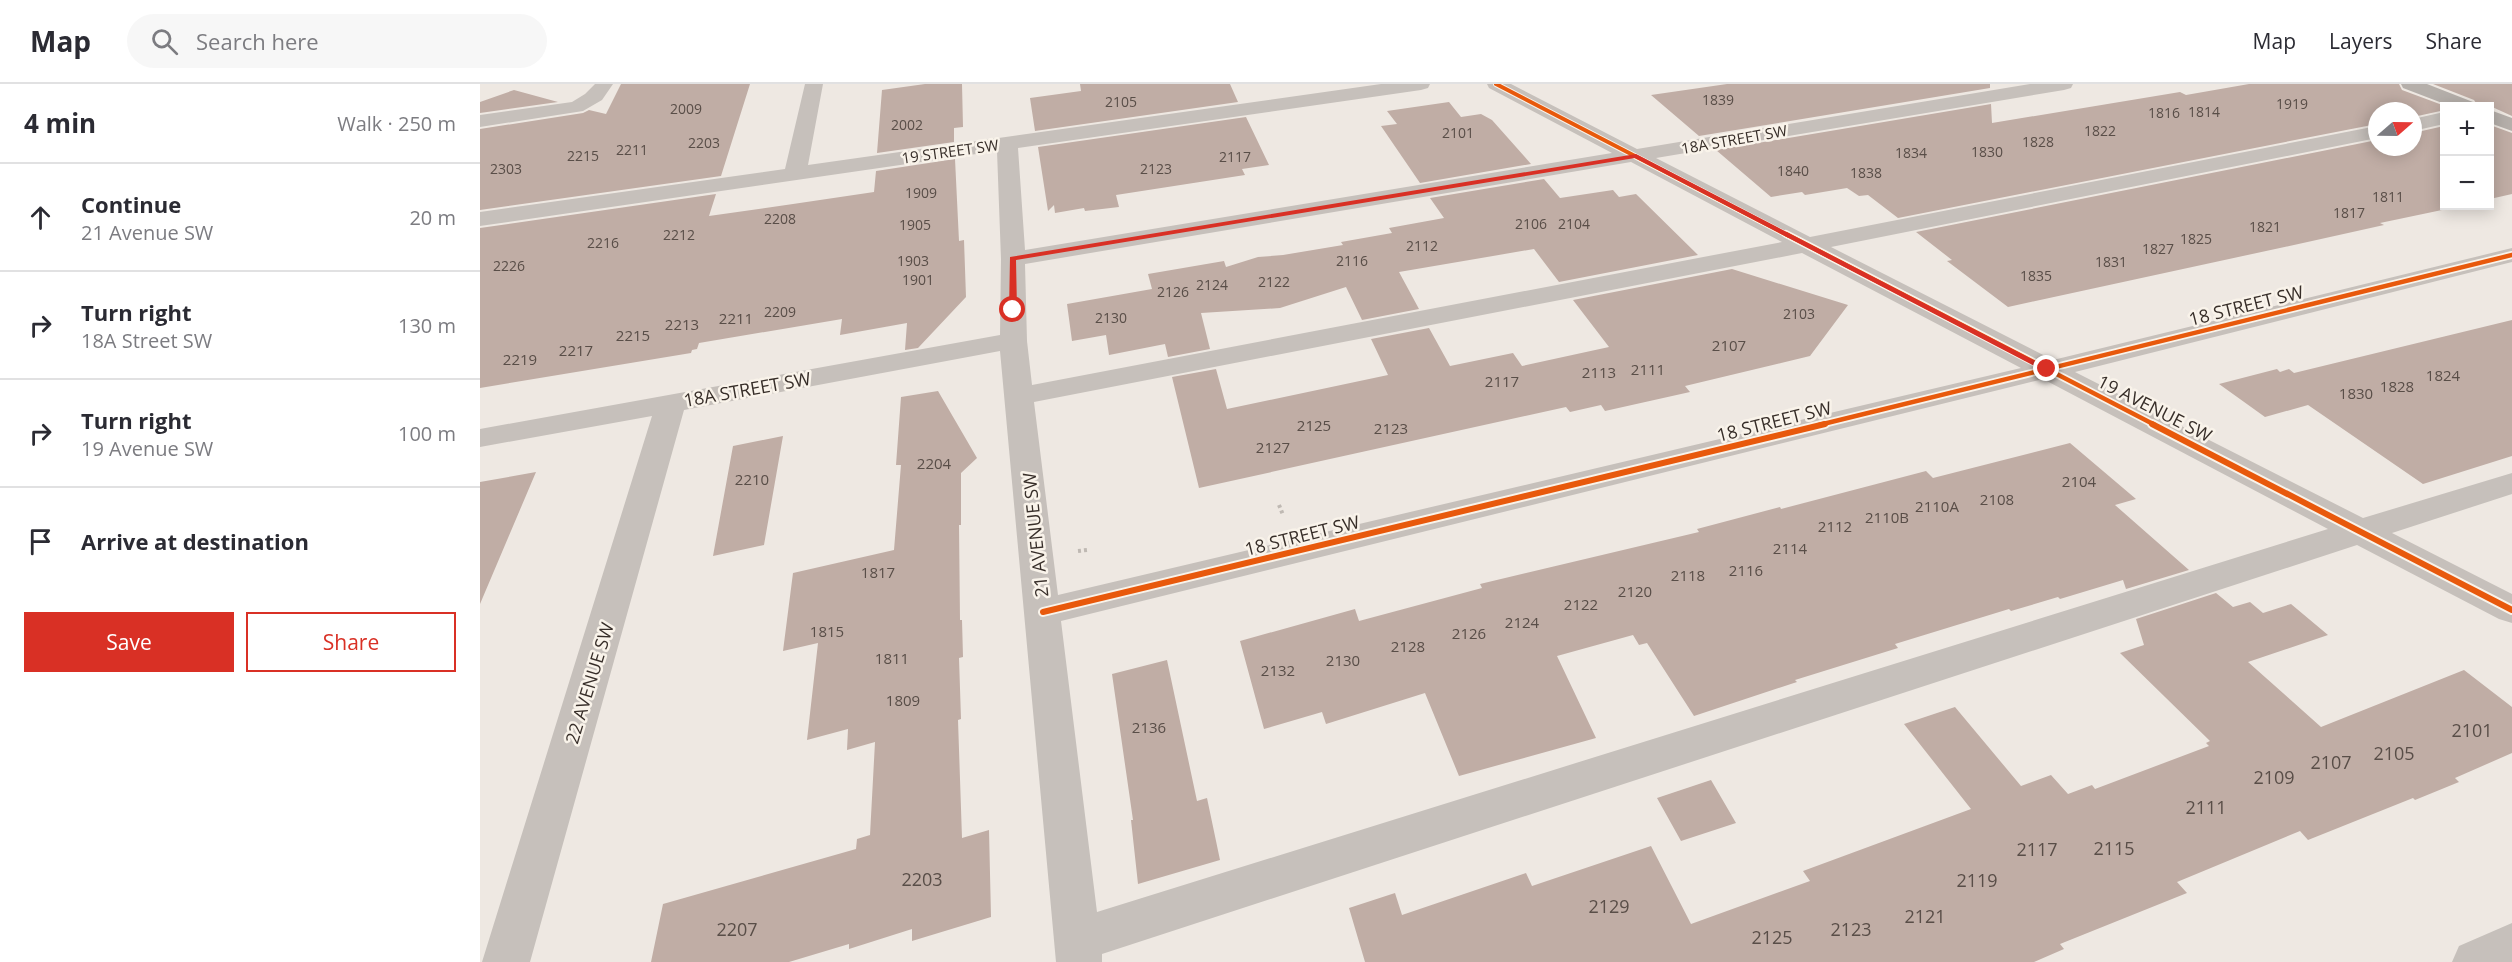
<!DOCTYPE html>
<html lang="en">
<head>
<meta charset="utf-8">
<style>
  :root { --surface:#fff; --page:#f7f7f7; --text:#2b2b33; --muted:#7c7c81; --line:#e1e1e2; --accent:#d93025 }
  body { margin:0; font-family:"Open Sans",sans-serif; background:var(--page); color:var(--text) }
  .controls { position:absolute; right:18px; top:18px; display:grid; overflow:hidden; border-radius:0px; box-shadow:0 3px 15px #0003 }
  .controls button { width:54px; height:54px; display:grid; place-items:center; padding:0; border:0; border-bottom:2px solid var(--line); background:var(--surface); color:var(--text); font:30px sans-serif }
  .compass { position:absolute; left:1888px; top:18px; width:54px; height:54px; border-radius:50%; background:var(--surface); box-shadow:0 3px 15px #0003; rotate:70deg }
  .stop { position:absolute; width:18px; height:18px; margin:-14px; border:4px solid #d93025; border-radius:50%; background:#fff }
  .stop.end { background:#d93025; border-color:#fff; box-shadow:0 2px 6px #0008 }
  .list { margin:0; padding:0; list-style:none }
  h2 { display:flex; justify-content:space-between; align-items:center; height:78px; margin:0; padding:0 24px; font-size:26px }
  h2 small { font-size:20px; font-weight:400; color:var(--muted) }
  .list li { display:grid; grid-template-columns:39px 1fr auto; gap:18px; align-items:center; box-sizing:border-box; height:108px; padding:0 24px; border-top:2px solid var(--line) }
  .list b { display:block; font-size:22px; white-space:nowrap }
  .list p { margin:0; font-size:20px; white-space:nowrap; color:var(--muted) }
  .list em { font-size:20px; font-style:normal; color:var(--muted) }
  .actions { display:flex; gap:12px; padding:18px 24px }
  .actions a { flex:1; padding:14px 0; border:2px solid var(--accent); border-radius:0px; text-align:center; font-size:21px; color:var(--accent) }
  .actions .main { background:var(--accent); color:#fff }
  .icon { flex:none; width:33px; height:33px; fill:none; stroke:currentColor; stroke-width:2; stroke-linecap:round; stroke-linejoin:round }
  .map { position:relative; flex:none; width:2032px; height:878px; overflow:hidden }
  header { display:flex; align-items:center; gap:36px; box-sizing:border-box; height:84px; padding:0 30px; background:var(--surface); border-bottom:2px solid var(--line) }
  header strong { font-size:28px }
  nav { display:flex; gap:33px; margin-inline-start:auto; font-size:21px }
  .search { width:420px; height:54px; background:var(--page); display:flex; align-items:center; gap:15px; box-sizing:border-box; padding:0 21px; border-radius:33px; color:var(--muted); font-size:22px }
  main { display:flex }
  aside { flex:1; background:var(--surface) }
  .map>svg:first-child { display:block }
</style>
</head>
<body>
<header>
<strong>Map</strong>
<div class="search"><svg class="icon" aria-label="search" viewBox="0 0 24 24"><circle cx="10" cy="10" r="6"/><path d="M15 15l6 6"/></svg>Search here</div>
<nav><a>Map</a><a>Layers</a><a>Share</a></nav>
</header>
<main>
<aside>
<h2>4 min<small>Walk · 250 m</small></h2>
<ul class="list">
<li><svg class="icon" aria-label="ahead" viewBox="0 0 24 24"><path d="M12 20V5M6 11l6-6 6 6"/></svg><div><b>Continue</b><p>21 Avenue SW</p></div><em>20 m</em></li>
<li><svg class="icon" aria-label="right" viewBox="0 0 24 24"><path d="M7 20v-9h11M14 6l5 5-5 5"/></svg><div><b>Turn right</b><p>18A Street SW</p></div><em>130 m</em></li>
<li><svg class="icon" aria-label="right" viewBox="0 0 24 24"><path d="M7 20v-9h11M14 6l5 5-5 5"/></svg><div><b>Turn right</b><p>19 Avenue SW</p></div><em>100 m</em></li>
<li><svg class="icon" aria-label="arrive" viewBox="0 0 24 24"><path d="M6 21V4h12l-3 4 3 4H6"/></svg><div><b>Arrive at destination</b></div></li>
</ul>
<div class="actions"><a class="main">Save</a><a>Share</a></div>
</aside>
<div class="map">
<svg width="2032" height="878" viewBox="0 0 2032 878">
  <rect width="100%" height="100%" fill="#eee8e2"/>
  <path fill="#c0ada5" d="M 141,0 L 270,0 L 241,92 L 0,126 L 0,45 L 103,29 L 109,26 L 126,30 Z
    M 445,0 L 482,0 L 483,43 L 474,44 L 474,58 L 397,69 L 402,6 Z
    M 600,0 L 750,0 L 758,18 L 555,47 L 550,14 L 601,7 Z
    M 1247,0 L 1510,0 L 1510,4 L 1219,52 L 1171,11 Z
    M 1769,0 L 1919,0 L 1922,6 L 1965,22 L 1965,26 L 1933,33 L 1933,27 L 1897,27 L 1897,40 L 1418,134 L 1388,111 L 1379,112 L 1367,104 L 1325,111 L 1322,108 L 1291,113 L 1236,66 L 1511,20 L 1512,39 L 1700,8 L 1706,11 Z
    M 1953,0 L 2032,0 L 2032,32 L 2010,22 L 1998,22 L 1994,16 Z
    M 34,6 L 78,18 L 0,29 L 0,18 Z
    M 969,18 L 981,33 L 1001,30 L 1012,36 L 1051,80 L 940,99 L 901,42 L 917,40 L 907,27 Z
    M 766,33 L 789,81 L 762,85 L 765,91 L 636,111 L 639,123 L 605,127 L 604,124 L 575,129 L 574,121 L 568,127 L 558,63 Z
    M 2010,41 L 2032,49 L 2032,110 L 2010,115 Z
    M 1964,42 L 1965,122 L 1981,122 L 1900,139 L 1904,141 L 1832,157 L 1528,223 L 1467,177 L 1472,176 L 1436,148 L 1897,56 L 1897,63 L 1933,63 L 1933,49 Z
    M 475,75 L 479,157 L 484,156 L 486,213 L 438,264 L 425,266 L 427,239 L 360,251 L 362,235 L 219,259 L 217,265 L 212,266 L 211,269 L 0,304 L 0,144 L 236,110 L 229,132 L 313,120 L 394,108 L 396,87 Z
    M 1064,95 L 1080,114 L 1133,106 L 1139,113 L 1156,110 L 1218,171 L 1079,198 L 1054,165 L 919,188 L 939,225 L 882,236 L 866,203 L 800,224 L 721,229 L 730,265 L 688,273 L 685,260 L 629,271 L 626,251 L 592,257 L 587,220 L 672,205 L 668,190 L 744,177 L 746,183 L 778,173 L 803,171 L 863,161 L 861,158 L 912,149 L 909,144 L 964,134 L 950,114 Z
    M 1252,185 L 1368,221 L 1330,272 L 1205,302 L 1210,308 L 1125,327 L 1121,321 L 1090,328 L 1086,323 L 719,404 L 692,293 L 736,285 L 747,325 L 908,291 L 891,255 L 949,244 L 970,282 L 1033,269 L 1042,282 L 1129,263 L 1093,216 Z
    M 2032,236 L 2032,372 L 1943,400 L 1828,321 L 1785,333 L 1739,300 L 1797,285 L 1800,288 L 1809,285 L 1814,289 Z
    M 458,307 L 497,374 L 481,389 L 481,441 L 479,441 L 480,536 L 482,536 L 483,573 L 479,574 L 481,635 L 478,636 L 482,754 L 509,746 L 511,833 L 432,857 L 432,845 L 369,865 L 369,860 L 309,878 L 171,878 L 183,820 L 376,765 L 377,755 L 390,751 L 395,658 L 367,666 L 368,645 L 327,656 L 338,559 L 303,567 L 313,489 L 414,466 L 421,381 L 416,381 L 421,313 Z
    M 303,352 L 284,461 L 233,472 L 253,362 Z
    M 1590,359 L 1656,415 L 1635,421 L 1709,486 L 1646,505 L 1643,496 L 1580,515 L 1578,513 L 1531,527 L 1529,525 L 1415,560 L 1418,564 L 1315,596 L 1317,598 L 1214,632 L 1167,559 L 1159,561 L 1153,551 L 1077,572 L 1116,654 L 979,692 L 945,609 L 846,640 L 842,628 L 784,645 L 760,557 L 875,525 L 879,537 L 1002,504 L 1000,500 L 1219,448 L 1217,445 L 1300,423 L 1301,425 L 1446,387 L 1453,394 Z
    M 56,388 L 0,520 L 0,398 Z
    M 1736,509 L 1753,523 L 1770,518 L 1783,529 L 1811,520 L 1848,551 L 1768,578 L 1841,643 L 1984,586 L 2032,623 L 2032,669 L 1975,694 L 1979,698 L 1935,716 L 1933,714 L 1828,756 L 1820,747 L 1697,798 L 1707,809 L 1580,860 L 1584,865 L 1554,878 L 885,878 L 869,824 L 915,809 L 922,831 L 1046,789 L 1052,802 L 1171,762 L 1211,840 L 1330,797 L 1323,787 L 1491,725 L 1424,640 L 1475,623 L 1541,702 L 1571,691 L 1588,710 L 1612,701 L 1615,705 L 1729,662 L 1726,659 L 1730,657 L 1640,569 L 1664,561 L 1656,535 Z
    M 687,576 L 717,717 L 727,714 L 740,776 L 658,800 L 651,736 L 653,736 L 632,590 Z
    M 1231,696 L 1256,739 L 1201,757 L 1177,714 Z"/>
  <g fill="none" stroke-linecap="round" stroke-linejoin="round">
    <path stroke="#bfb9b3" stroke-width="4" stroke-dasharray="3 3" stroke-linecap="butt" d="M 799,421 L 803,431
      M 598,467 L 607,466"/>
    <path fill="#c6c0bb" fill-rule="evenodd" d="M 115,0 L 133,0 L 122,16 L 103,27 L 0,43 L 0,31 L 92,18 L 105,10 Z
      M 325,0 L 343,0 L 328,81 L 901,0 L 950,0 L 948,4 L 941,6 L 538,64 L 545,166 L 1132,69 L 1009,4 L 1007,0 L 1031,0 L 1157,65 L 1550,0 L 1593,0 L 1591,4 L 1584,6 L 1176,74 L 1330,153 L 1897,42 L 1897,54 L 1351,163 L 1573,276 L 2032,164 L 2032,178 L 1595,288 L 1883,434 L 2032,389 L 2032,410 L 1912,449 L 2032,510 L 2032,539 L 2019,535 L 1877,461 L 622,870 L 622,878 L 576,878 L 520,267 L 204,326 L 50,878 L 2,878 L 172,332 L 0,363 L 0,345 L 520,251 L 521,175 L 517,67 L 0,142 L 0,128 L 305,85 ZM 1151,78 L 1302,158 L 552,301 L 547,257 L 545,180 ZM 1322,169 L 1541,284 L 578,511 L 554,318 ZM 1563,295 L 1848,445 L 617,828 L 581,537 Z
      M 1964,28 L 1964,40 L 1933,47 L 1933,35 Z
      M 2032,839 L 2032,878 L 1972,878 L 1979,862 Z"/>
    <path fill="#b5afaa" fill-rule="evenodd" d="M 1921,0 L 1947,0 L 1993,18 L 1996,22 L 1970,22 L 1923,4 Z
      M 2010,26 L 2032,34 L 2032,47 L 2010,39 Z"/>
    <defs>
      <path id="cycleway-far2" d="M 1016,0 L 1309,152"/>
      <path id="cycleway-far1" d="M 1306,150 L 1675,341
        M 1339,341 L 2032,171"/>
      <path id="cycleway" d="M 1672,340 L 2032,526
        M 563,528 L 1345,340"/>
    </defs>
    <use href="#cycleway-far2" stroke="#f9f3ea" stroke-width="6"/>
    <use href="#cycleway-far1" stroke="#f9f3ea" stroke-width="8"/>
    <use href="#cycleway" stroke="#f9f3ea" stroke-width="10"/>
    <use href="#cycleway-far2" stroke="#e8590c" stroke-width="4"/>
    <use href="#cycleway-far1" stroke="#e8590c" stroke-width="4.5"/>
    <use href="#cycleway" stroke="#e8590c" stroke-width="6"/>
  </g>
  <path fill="#d93025" d="M 1156,70 L 1571,285 L 1564,287 L 1155,74 L 536,176 L 537,226 L 533,229 L 529,226 L 530,173 Z"/>
  <g text-anchor="middle" dominant-baseline="central" stroke-width="5" stroke-linejoin="round" paint-order="stroke">
    <g font-size="14" fill="#594e48">
      <text x="1238" y="15">1839</text>
      <text x="641" y="17">2105</text>
      <text x="1812" y="19">1919</text>
      <text x="206" y="24">2009</text>
      <text x="1724" y="27">1814</text>
      <text x="1684" y="28">1816</text>
      <text x="427" y="40">2002</text>
      <text x="1620" y="46">1822</text>
      <text x="978" y="48">2101</text>
      <text x="1558" y="57">1828</text>
      <text x="224" y="58">2203</text>
      <text x="152" y="65">2211</text>
      <text x="1507" y="67">1830</text>
      <text x="1431" y="68">1834</text>
      <text x="103" y="71">2215</text>
      <text x="755" y="72">2117</text>
      <text x="26" y="84">2303</text>
      <text x="676" y="84">2123</text>
      <text x="1313" y="86">1840</text>
      <text x="1386" y="88">1838</text>
      <text x="441" y="108">1909</text>
      <text x="1908" y="112">1811</text>
      <text x="1869" y="128">1817</text>
      <text x="300" y="134">2208</text>
      <text x="1051" y="139">2106</text>
      <text x="1094" y="139">2104</text>
      <text x="435" y="140">1905</text>
      <text x="1785" y="142">1821</text>
      <text x="199" y="150">2212</text>
      <text x="1716" y="154">1825</text>
      <text x="123" y="158">2216</text>
      <text x="942" y="161">2112</text>
      <text x="1678" y="164">1827</text>
      <text x="433" y="176">1903</text>
      <text x="872" y="176">2116</text>
      <text x="1631" y="177">1831</text>
      <text x="29" y="181">2226</text>
      <text x="1556" y="191">1835</text>
      <text x="438" y="195">1901</text>
      <text x="794" y="197">2122</text>
      <text x="732" y="200">2124</text>
      <text x="693" y="207">2126</text>
      <text x="300" y="227">2209</text>
      <text x="1319" y="229">2103</text>
      <text x="631" y="233">2130</text>
    </g>
    <g font-size="15" fill="#372e29" stroke="#f9f3ea">
      <text transform="translate(1254 55) rotate(-10)">18A STREET SW</text>
      <text transform="translate(470 67) rotate(-8)">19 STREET SW</text>
    </g>
    <g font-size="15" fill="#594e48">
      <text x="256" y="234">2211</text>
      <text x="202" y="240">2213</text>
      <text x="153" y="251">2215</text>
      <text x="1249" y="261">2107</text>
      <text x="96" y="266">2217</text>
      <text x="40" y="275">2219</text>
      <text x="1168" y="285">2111</text>
      <text x="1119" y="288">2113</text>
      <text x="1963" y="291">1824</text>
      <text x="1022" y="297">2117</text>
      <text x="1917" y="302">1828</text>
      <text x="1876" y="309">1830</text>
      <text x="834" y="341">2125</text>
      <text x="911" y="344">2123</text>
      <text x="793" y="363">2127</text>
      <text x="454" y="379">2204</text>
      <text x="272" y="395">2210</text>
      <text x="1599" y="397">2104</text>
      <text x="1517" y="415">2108</text>
      <text x="1457" y="422">2110A</text>
      <text x="1407" y="433">2110B</text>
      <text x="1355" y="442">2112</text>
      <text x="1310" y="464">2114</text>
      <text x="1266" y="486">2116</text>
      <text x="398" y="488">1817</text>
      <text x="1208" y="491">2118</text>
      <text x="1155" y="507">2120</text>
      <text x="1101" y="520">2122</text>
      <text x="1042" y="538">2124</text>
      <text x="347" y="547">1815</text>
      <text x="989" y="549">2126</text>
      <text x="928" y="562">2128</text>
      <text x="412" y="574">1811</text>
      <text x="863" y="576">2130</text>
      <text x="798" y="586">2132</text>
      <text x="423" y="616">1809</text>
      <text x="669" y="643">2136</text>
    </g>
    <g font-size="18" fill="#372e29" stroke="#f9f3ea">
      <text transform="translate(1766 221) rotate(-14)">18 STREET SW</text>
      <text transform="translate(267 305) rotate(-10)">18A STREET SW</text>
      <text transform="translate(1675 324) rotate(27)">19 AVENUE SW</text>
      <text transform="translate(1294 337) rotate(-14)">18 STREET SW</text>
      <text transform="translate(555 451) rotate(-96)">21 AVENUE SW</text>
      <text transform="translate(822 451) rotate(-14)">18 STREET SW</text>
      <text transform="translate(109 599) rotate(-73)">22 AVENUE SW</text>
    </g>
    <g font-size="18" fill="#594e48">
      <text x="1992" y="646">2101</text>
      <text x="1914" y="669">2105</text>
      <text x="1851" y="678">2107</text>
      <text x="1794" y="693">2109</text>
      <text x="1726" y="723">2111</text>
      <text x="1634" y="764">2115</text>
      <text x="1557" y="765">2117</text>
      <text x="442" y="795">2203</text>
      <text x="1497" y="796">2119</text>
      <text x="1129" y="822">2129</text>
      <text x="1445" y="832">2121</text>
      <text x="257" y="845">2207</text>
      <text x="1371" y="845">2123</text>
      <text x="1292" y="853">2125</text>
    </g>
  </g>
</svg>
<div class="controls">
<button>+</button>
<button>−</button>
</div>
<svg class="compass" viewBox="-18 -18 36 36"><path d="M0-13l5 13h-10z" fill="#e53935"/><path d="M0 13l5-13h-10z" fill="#7c7c81"/></svg>
<div class="stop" style="left:533px;top:226px"></div>
<div class="stop end" style="left:1567px;top:285px"></div>
</div>
</main>
</body>
</html>
